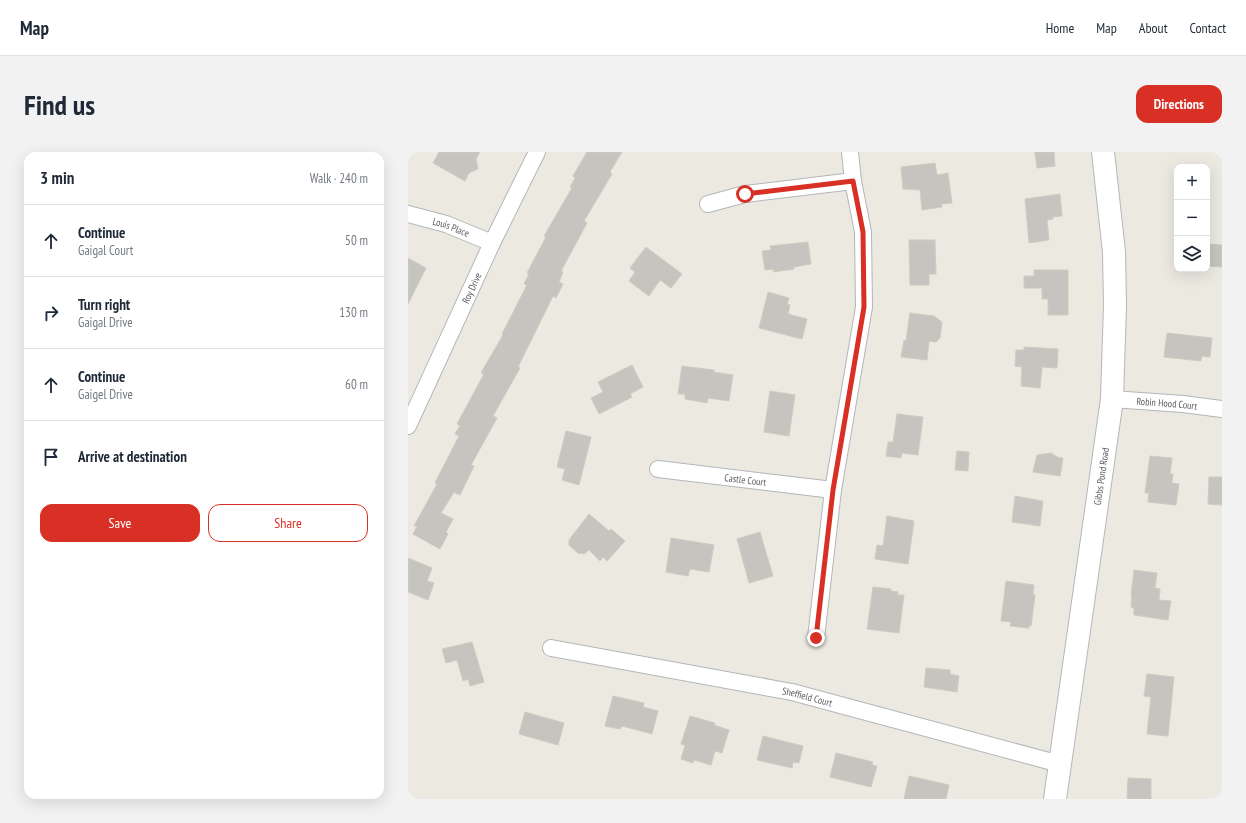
<!DOCTYPE html>
<html lang="en">
<head>
<meta charset="utf-8">
<style>
  :root { --surface:#fff; --page:#f2f2f3; --text:#1f2937; --muted:#747a83; --line:#e0e1e3; --accent:#d93025 }
  body { margin:0; font-family:"PT Sans Narrow",sans-serif; background:var(--page); color:var(--text) }
  .controls { position:absolute; right:12px; top:12px; display:grid; overflow:hidden; border-radius:8px; box-shadow:0 4px 16px #0002 }
  .controls button { width:36px; height:36px; display:grid; place-items:center; padding:0; border:0; border-bottom:1px solid var(--line); background:var(--surface); color:var(--text); font:20px sans-serif }
  .stop { position:absolute; width:12px; height:12px; margin:-9px; border:3px solid #d93025; border-radius:50%; background:#fff }
  .stop.end { background:#d93025; border-color:#fff; box-shadow:0 1px 4px #0008 }
  .list { margin:0; padding:0; list-style:none }
  h2 { display:flex; justify-content:space-between; align-items:center; height:52px; margin:0; padding:0 16px; font-size:17px }
  h2 small { font-size:13px; font-weight:400; color:var(--muted) }
  .list li { display:grid; grid-template-columns:26px 1fr auto; gap:12px; align-items:center; box-sizing:border-box; height:72px; padding:0 16px; border-top:1px solid var(--line) }
  .list b { display:block; font-size:15px; white-space:nowrap }
  .list p { margin:0; font-size:13px; white-space:nowrap; color:var(--muted) }
  .list em { font-size:13px; font-style:normal; color:var(--muted) }
  .actions { display:flex; gap:8px; padding:12px 16px }
  .actions a { flex:1; padding:9px 0; border:1px solid var(--accent); border-radius:12px; text-align:center; font-size:14px; color:var(--accent) }
  .actions .main { background:var(--accent); color:#fff }
  .icon { flex:none; width:22px; height:22px; fill:none; stroke:currentColor; stroke-width:2; stroke-linecap:round; stroke-linejoin:round }
  .map { position:relative; flex:none; width:814px; height:647px; overflow:hidden; border-radius:12px }
  header { display:flex; align-items:center; gap:24px; box-sizing:border-box; height:56px; padding:0 20px; background:var(--surface); border-bottom:1px solid var(--line) }
  header strong { font-size:19px }
  nav { display:flex; gap:22px; margin-inline-start:auto; font-size:14px }
  .intro { display:flex; align-items:center; justify-content:space-between; box-sizing:border-box; height:96px; padding:0 24px }
  h1 { margin:0; font-size:28px }
  .button { padding:10px 18px; border-radius:12px; background:var(--accent); color:#fff; font-size:14px; font-weight:700 }
  main { display:flex; gap:24px; padding:0 24px }
  aside { flex:1; background:var(--surface); border-radius:12px; box-shadow:0 4px 16px #0002 }
  .map>svg:first-child { display:block }
</style>
</head>
<body>
<header>
<strong>Map</strong>
<nav><a>Home</a><a>Map</a><a>About</a><a>Contact</a></nav>
</header>
<div class="intro"><h1>Find us</h1><a class="button">Directions</a></div>
<main>
<aside>
<h2>3 min<small>Walk · 240 m</small></h2>
<ul class="list">
<li><svg class="icon" aria-label="ahead" viewBox="0 0 24 24"><path d="M12 20V5M6 11l6-6 6 6"/></svg><div><b>Continue</b><p>Gaigal Court</p></div><em>50 m</em></li>
<li><svg class="icon" aria-label="right" viewBox="0 0 24 24"><path d="M7 20v-9h11M14 6l5 5-5 5"/></svg><div><b>Turn right</b><p>Gaigal Drive</p></div><em>130 m</em></li>
<li><svg class="icon" aria-label="ahead" viewBox="0 0 24 24"><path d="M12 20V5M6 11l6-6 6 6"/></svg><div><b>Continue</b><p>Gaigel Drive</p></div><em>60 m</em></li>
<li><svg class="icon" aria-label="arrive" viewBox="0 0 24 24"><path d="M6 21V4h12l-3 4 3 4H6"/></svg><div><b>Arrive at destination</b></div></li>
</ul>
<div class="actions"><a class="main">Save</a><a>Share</a></div>
</aside>
<div class="map">
<svg width="814" height="647" viewBox="0 0 814 647">
  <rect width="100%" height="100%" fill="#ebe9e0"/>
  <path fill="#c6c4be" stroke="#cfcbbf" d="M 31,0 L 72,0 L 68,7 L 70,17 L 61,21 L 57,29 L 25,11 Z
    M 179,0 L 214,0 L 202,20 L 204,22 L 176,69 L 179,71 L 153,119 L 155,120 L 151,130 L 155,132 L 148,146 L 145,144 L 110,215 L 112,216 L 85,264 L 89,266 L 63,313 L 66,314 L 52,343 L 46,340 L 33,361 L 45,367 L 38,380 L 40,382 L 32,397 L 5,382 L 9,374 L 6,374 L 29,332 L 27,331 L 51,284 L 47,282 L 52,274 L 49,272 L 76,222 L 73,221 L 95,183 L 94,182 L 119,133 L 116,132 L 121,122 L 119,121 L 138,85 L 136,84 L 164,36 L 162,35 L 167,26 L 165,24 Z
    M 627,0 L 646,0 L 647,14 L 629,16 Z
    M 527,11 L 529,23 L 540,21 L 544,51 L 533,52 L 534,55 L 514,58 L 512,38 L 495,37 L 493,15 Z
    M 652,42 L 654,64 L 645,65 L 645,67 L 639,68 L 641,88 L 621,91 L 617,47 Z
    M 501,88 L 527,88 L 528,122 L 521,122 L 521,133 L 502,133 Z
    M 400,90 L 403,112 L 386,115 L 386,117 L 365,120 L 366,117 L 357,118 L 354,99 L 363,98 L 362,94 Z
    M 799,92 L 814,93 L 814,115 L 799,114 Z
    M 238,95 L 274,122 L 263,136 L 252,128 L 241,144 L 221,129 L 227,120 L 222,116 Z
    M 0,106 L 18,116 L 0,152 Z
    M 626,118 L 660,118 L 660,163 L 640,163 L 640,147 L 634,147 L 634,136 L 616,136 L 616,124 L 626,124 Z
    M 360,140 L 381,146 L 379,152 L 382,153 L 380,162 L 399,167 L 394,187 L 351,176 Z
    M 502,161 L 526,164 L 534,170 L 532,186 L 528,190 L 521,189 L 519,208 L 493,205 L 496,188 L 498,189 Z
    M 759,181 L 804,186 L 802,205 L 794,204 L 793,209 L 756,205 Z
    M 616,195 L 650,197 L 649,216 L 634,215 L 632,236 L 613,234 L 614,215 L 607,214 L 608,198 L 616,198 Z
    M 224,213 L 235,235 L 222,242 L 224,245 L 191,262 L 183,246 L 195,240 L 190,230 Z
    M 274,214 L 306,218 L 306,220 L 325,223 L 321,249 L 300,246 L 299,251 L 277,247 L 277,242 L 270,242 Z
    M 362,239 L 387,243 L 381,284 L 356,280 Z
    M 489,262 L 515,265 L 510,303 L 494,301 L 493,306 L 478,304 L 480,290 L 485,290 Z
    M 158,279 L 183,285 L 171,333 L 154,328 L 157,317 L 149,315 Z
    M 549,299 L 561,300 L 560,319 L 547,318 Z
    M 643,301 L 649,305 L 655,306 L 652,324 L 625,320 L 629,303 Z
    M 742,304 L 764,306 L 762,322 L 765,322 L 764,331 L 771,332 L 768,353 L 740,350 L 741,341 L 737,341 Z
    M 801,325 L 814,325 L 814,353 L 800,352 Z
    M 607,344 L 635,349 L 632,374 L 604,370 Z
    M 181,362 L 201,379 L 203,377 L 217,389 L 199,409 L 195,405 L 192,409 L 181,398 L 176,402 L 170,401 L 161,393 L 161,388 Z
    M 479,364 L 506,369 L 500,412 L 467,407 L 469,393 L 475,394 Z
    M 352,380 L 365,424 L 341,431 L 329,387 Z
    M 263,386 L 306,393 L 301,420 L 282,417 L 280,424 L 258,420 Z
    M 0,406 L 24,416 L 19,429 L 26,431 L 20,448 L 0,440 Z
    M 726,418 L 749,421 L 747,436 L 752,437 L 751,448 L 763,449 L 760,468 L 726,463 L 726,456 L 723,455 L 724,443 L 723,443 Z
    M 598,429 L 626,433 L 625,442 L 627,443 L 623,474 L 621,473 L 621,476 L 602,474 L 603,470 L 593,469 Z
    M 465,435 L 483,437 L 483,439 L 490,440 L 490,443 L 496,443 L 491,481 L 459,477 Z
    M 64,490 L 76,530 L 62,534 L 60,527 L 55,529 L 49,508 L 38,511 L 34,497 Z
    M 518,516 L 542,518 L 542,522 L 551,524 L 549,540 L 516,535 Z
    M 739,522 L 766,525 L 760,584 L 739,582 L 743,545 L 736,544 Z
    M 205,544 L 236,551 L 235,555 L 250,559 L 244,582 L 214,574 L 212,577 L 197,574 Z
    M 117,560 L 156,571 L 150,593 L 111,582 Z
    M 282,564 L 307,571 L 306,573 L 321,578 L 314,601 L 307,599 L 303,613 L 286,608 L 285,611 L 273,607 L 277,593 L 273,592 Z
    M 355,584 L 395,594 L 391,611 L 385,610 L 384,616 L 349,608 Z
    M 428,601 L 465,610 L 464,613 L 469,614 L 463,635 L 422,625 Z
    M 501,624 L 541,633 L 538,647 L 496,647 Z
    M 720,626 L 743,627 L 743,647 L 719,647 Z"/>
  <g fill="none" stroke-linecap="round" stroke-linejoin="round">
    <defs>
      <g id="street">
        <path d="M 300,52 L 337,42 L 445,29"/>
        <path id="s1" d="M 0,62 L 38,72 L 84,91"/>
        <path id="s2" d="M 704,247 L 775,252 L 814,257"/>
        <path id="s3" d="M 0,274 L 84,91 L 129,0"/>
        <path id="s4" d="M 250,317 L 425,338"/>
        <path d="M 408,486 L 425,338 L 456,155 L 455,80 L 445,29 L 442,0"/>
        <path id="s5" d="M 143,496 L 384,540 L 652,612"/>
      </g>
      <g id="secondary">
        <path id="s6" d="M 647,647 L 704,247 L 707,153 L 706,100 L 695,0"/>
      </g>
    </defs>
    <use href="#street" stroke="#b3b6ba" stroke-width="18"/>
    <use href="#secondary" stroke="#b4b7bc" stroke-width="24"/>
    <use href="#street" stroke="#fff" stroke-width="16"/>
    <use href="#secondary" stroke="#fff" stroke-width="22"/>
  </g>
  <g fill="none" stroke-linecap="round" stroke-linejoin="round">
    <path stroke="#d93025" stroke-width="5" d="M 337,42 L 445,29 L 455,80 L 456,155 L 425,338 L 408,486"/>
  </g>
  <g text-anchor="middle" dominant-baseline="central" stroke-width="3" stroke-linejoin="round" paint-order="stroke">
    <g font-size="10" fill="#595c60" stroke="#fff">
      <text stroke="none"><textPath href="#s1" startOffset="45">Louis Place</textPath></text>
      <text stroke="none"><textPath href="#s3" startOffset="152">Roy Drive</textPath></text>
      <text stroke="none"><textPath href="#s2" startOffset="55">Robin Hood Court</textPath></text>
      <text stroke="none"><textPath href="#s6" startOffset="326">Gibbs Pond Road</textPath></text>
      <text stroke="none"><textPath href="#s4" startOffset="88">Castle Court</textPath></text>
      <text stroke="none"><textPath href="#s5" startOffset="261">Sheffield Court</textPath></text>
    </g>
  </g>
</svg>
<div class="controls">
<button>+</button>
<button>−</button>
<button><svg class="icon" aria-label="layers" viewBox="0 0 24 24"><path d="M12 4l9 5-9 5-9-5zM3 14l9 5 9-5"/></svg></button>
</div>
<div class="stop" style="left:337px;top:42px"></div>
<div class="stop end" style="left:408px;top:486px"></div>
</div>
</main>
</body>
</html>
